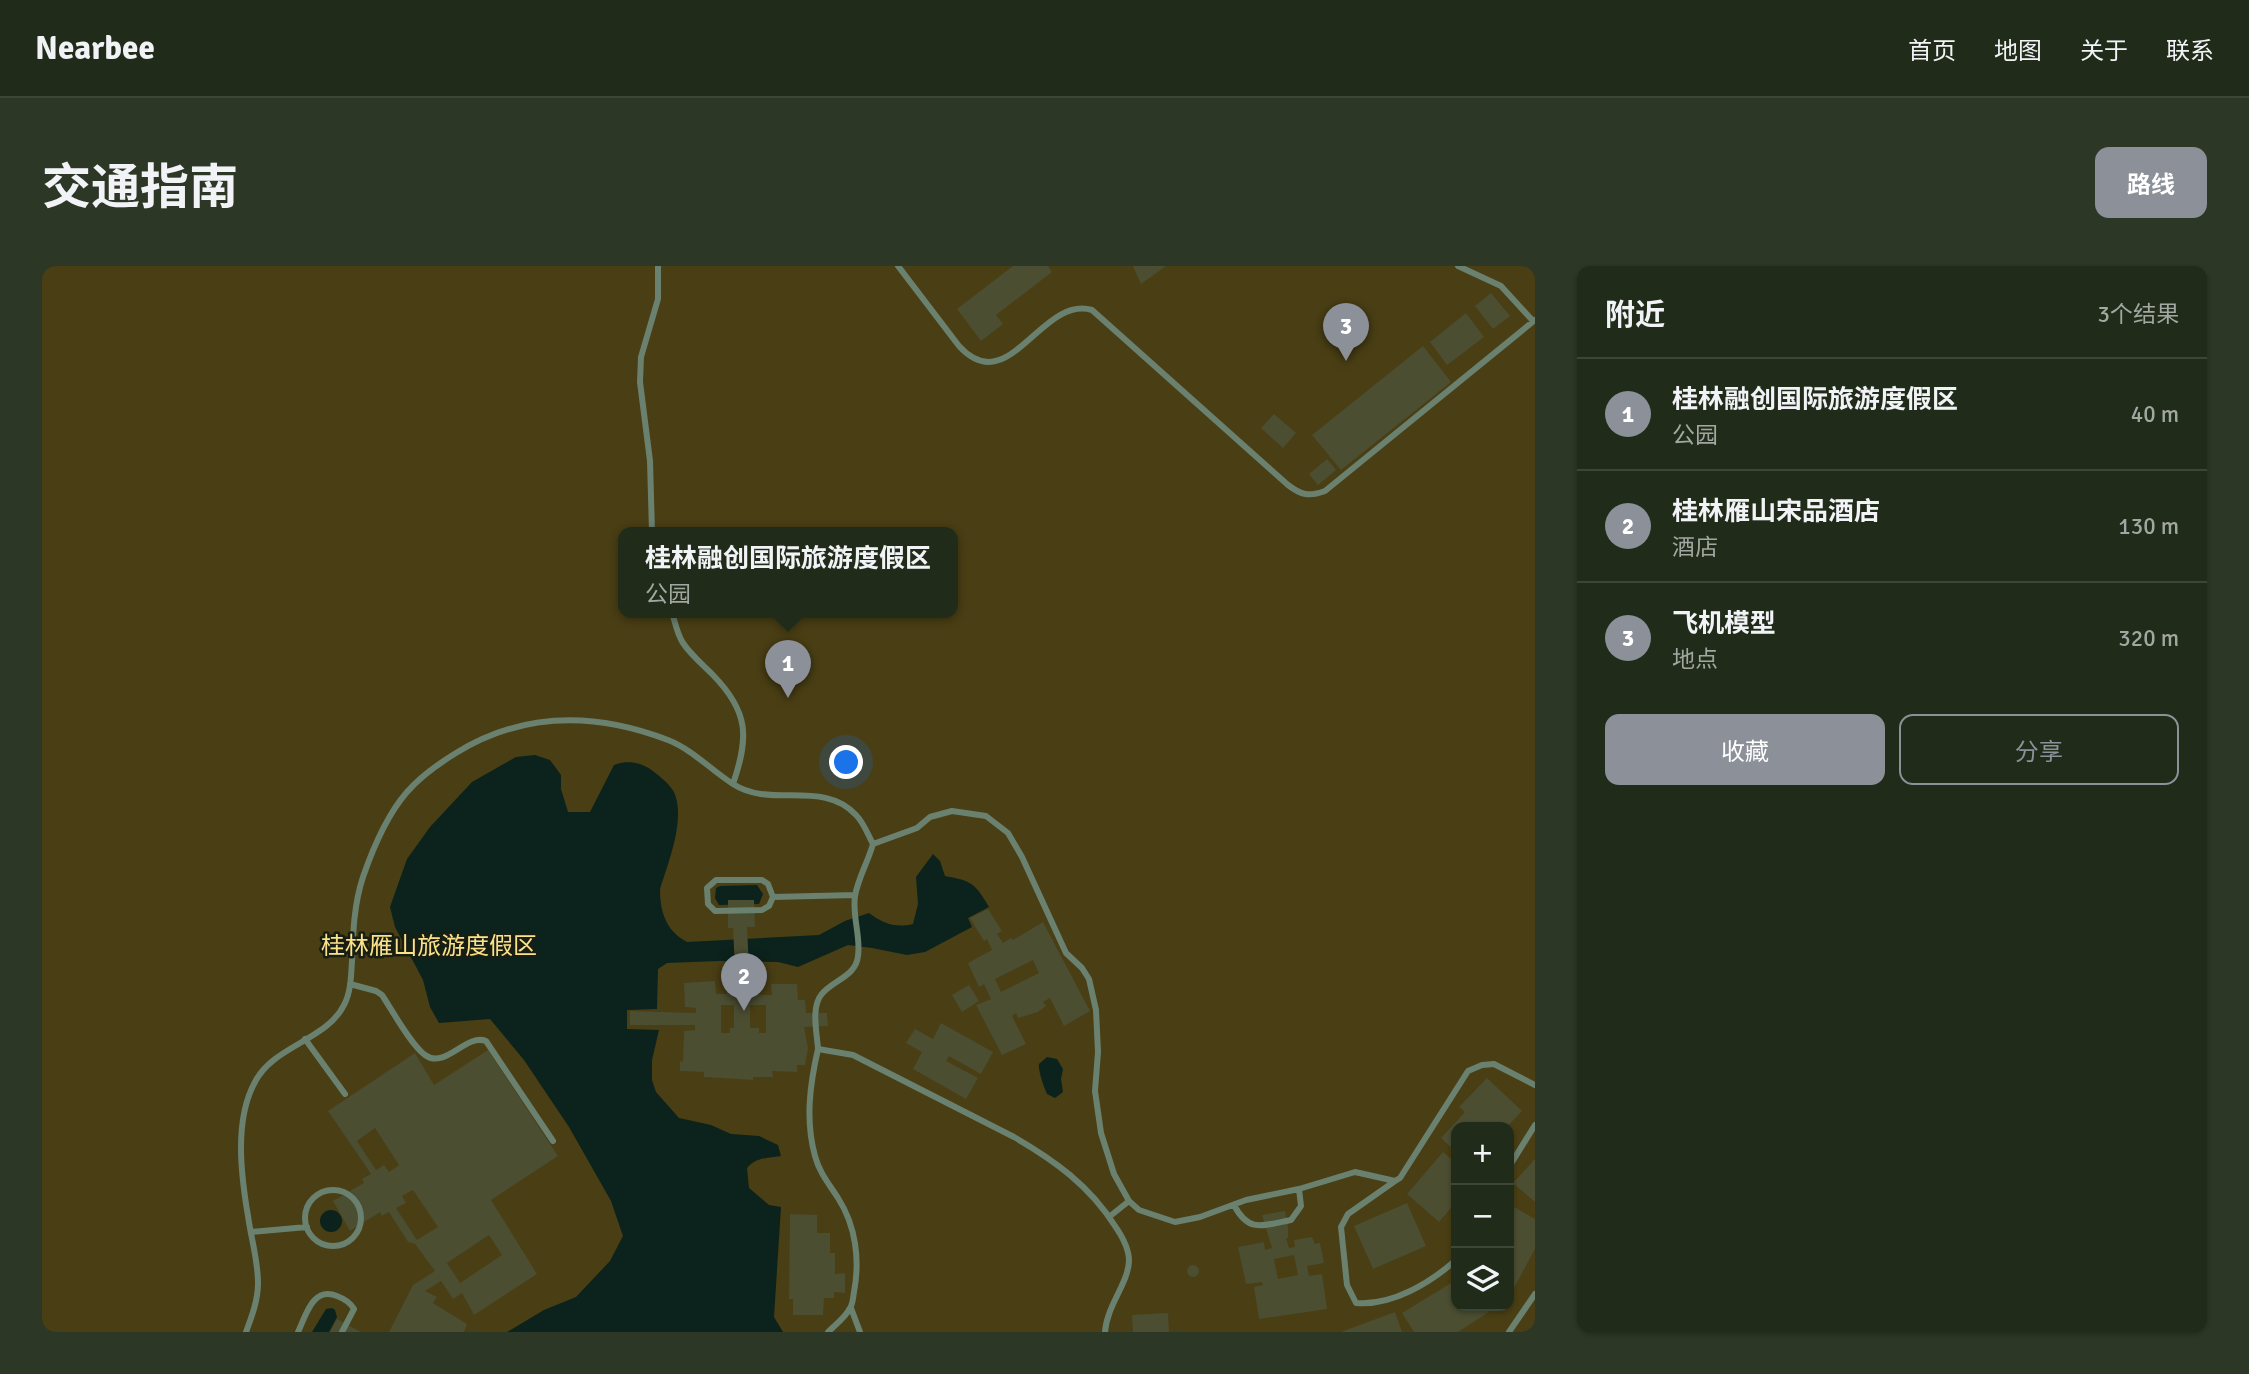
<!DOCTYPE html>
<html lang="zh">
<head>
<meta charset="utf-8">
<style>
  :root { --surface:#202b19; --page:#2d3726; --text:#f1f3f6; --muted:#a2a7a2; --line:#3d4738; --accent:#8c9099 }
  body { margin:0; font-family:Signika,"Noto Sans SC",sans-serif; background:var(--page); color:var(--text) }
  .controls { position:absolute; right:21px; bottom:21px; display:grid; overflow:hidden; border-radius:14px; box-shadow:0 2px 5px #0004 }
  .controls button { width:63px; height:63px; display:grid; place-items:center; padding:0; border:0; border-bottom:2px solid var(--line); background:var(--surface); color:var(--text); font:35px sans-serif }
  .you { position:absolute; left:805px; top:497px; width:24px; height:24px; margin:-18px; border:5px solid #fff; border-radius:50%; background:#1a73e8; box-shadow:0 0 0 10px #1a73e833 }
  .badge { display:grid; place-items:center; width:46px; height:46px; border-radius:50%; background:var(--accent); color:#fff; font-size:23px; font-weight:700 }
  .pin { position:absolute; translate:-50% -58px; filter:drop-shadow(0 2px 4px #0008) }
  .pin::after { content:''; position:absolute; top:37px; width:24px; height:21px; background:inherit; clip-path:polygon(0 0,100% 0,50% 100%) }
  .popup { position:absolute; left:576px; top:261px; width:340px; height:91px; box-sizing:border-box; display:grid; place-content:center; border-radius:14px; background:var(--surface); filter:drop-shadow(0 2px 5px #0005); font-size:23px; white-space:nowrap; color:var(--muted) }
  .popup b { font-size:26px; color:var(--text) }
  .popup::after { content:''; position:absolute; left:50%; top:100%; margin-left:-14px; border:14px solid transparent; border-top-color:var(--surface) }
  .list { margin:0; padding:0; list-style:none }
  h2 { display:flex; justify-content:space-between; align-items:center; height:91px; margin:0; padding:0 28px; font-size:30px }
  h2 small { font-size:23px; font-weight:400; color:var(--muted) }
  .list li { display:grid; grid-template-columns:46px 1fr auto; gap:21px; align-items:center; box-sizing:border-box; height:112px; padding:0 28px; border-top:2px solid var(--line) }
  .list b { display:block; font-size:26px; white-space:nowrap }
  .list p { margin:0; font-size:23px; white-space:nowrap; color:var(--muted) }
  .list em { font-size:23px; font-style:normal; color:var(--muted) }
  .actions { display:flex; gap:14px; padding:21px 28px }
  .actions a { flex:1; padding:16px 0; border:2px solid var(--accent); border-radius:14px; text-align:center; font-size:24px; color:var(--accent) }
  .actions .main { background:var(--accent); color:#fff }
  .icon { flex:none; width:38px; height:38px; fill:none; stroke:currentColor; stroke-width:2; stroke-linecap:round; stroke-linejoin:round }
  .map { position:relative; flex:none; width:1493px; height:1066px; overflow:hidden; border-radius:14px }
  header { display:flex; align-items:center; gap:42px; box-sizing:border-box; height:98px; padding:0 35px; background:var(--surface); border-bottom:2px solid var(--line) }
  header strong { font-size:33px }
  nav { display:flex; gap:38px; margin-inline-start:auto; font-size:24px }
  .intro { display:flex; align-items:center; justify-content:space-between; box-sizing:border-box; height:168px; padding:0 42px }
  h1 { margin:0; font-size:49px }
  .button { padding:18px 32px; border-radius:14px; background:var(--accent); color:#fff; font-size:24px; font-weight:700 }
  main { display:flex; gap:42px; padding:0 42px }
  aside { flex:1; background:var(--surface); border-radius:14px; box-shadow:0 2px 5px #0004 }
  .map>svg:first-child { display:block }
</style>
</head>
<body>
<header>
<strong>Nearbee</strong>
<nav><a>首页</a><a>地图</a><a>关于</a><a>联系</a></nav>
</header>
<div class="intro"><h1>交通指南</h1><a class="button">路线</a></div>
<main>
<div class="map">
<svg width="1493" height="1066" viewBox="0 0 1493 1066">
  <rect width="100%" height="100%" fill="#2b3921"/>
  <path fill="#493e14" fill-rule="evenodd" d="M 4,0 L 1493,0 L 1493,1066 L 0,1066 L 0,3 ZM 582,266 L 910,266 L 910,346 L 582,346 ZM 1414,861 L 1467,861 L 1467,1040 L 1414,1040 Z"/>
  <path fill="#0b231c" d="M 493,489 L 508,494 L 519,509 L 519,523 L 526,546 L 548,546 L 572,499 C 584,494 598,496 608,503 C 616,509 627,517 632,526 C 644,553 626,597 618,623 C 618,646 624,665 645,676 L 777,669 L 803,655 L 827,647 C 842,658 853,662 871,658 L 876,638 L 874,611 L 891,588 L 898,595 L 903,610 C 930,615 933,617 947,641 L 926,652 L 930,661 L 883,686 L 865,689 L 830,682 L 806,679 L 756,701 L 736,696 L 677,695 L 625,697 L 616,703 L 615,743 L 585,744 L 585,763 L 617,764 L 610,794 L 610,814 L 614,826 L 637,852 L 669,859 L 689,868 L 717,870 L 736,879 L 739,890 C 726,892 715,891 705,902 L 707,922 L 727,939 L 739,941 L 732,1051 L 741,1066 L 465,1066 L 502,1044 L 534,1031 L 568,995 L 581,970 L 569,935 L 527,861 L 482,794 L 448,753 L 397,757 L 388,741 L 381,714 L 353,661 L 348,641 L 365,593 L 388,561 L 430,516 L 474,491 Z
    M 715,619 L 721,628 L 717,638 L 677,639 L 673,632 L 674,622 L 678,620 Z
    M 1005,791 L 1015,793 L 1021,803 L 1019,813 L 1021,826 L 1013,832 L 1005,828 C 1002,821 996,805 997,798 Z
    M278 955a11 11 0 1 1 22 0a11 11 0 1 1-22 0Z
    M 290,1042 L 293,1044 L 295,1051 L 287,1066 L 270,1066 L 284,1043 Z"/>
  <path fill="#4b4e31" fill-rule="evenodd" d="M 971,0 L 1006,0 L 1010,6 L 954,49 L 961,58 L 939,75 L 915,43 Z
    M 1091,0 L 1124,0 L 1099,18 Z
    M 1449,27 L 1468,50 L 1451,63 L 1433,40 Z
    M 1424,47 L 1442,71 L 1405,99 L 1388,76 Z
    M 1381,80 L 1409,116 L 1299,204 L 1270,169 Z
    M 1232,148 L 1254,167 L 1241,182 L 1219,162 Z
    M 1285,193 L 1294,204 L 1276,219 L 1267,208 Z
    M 686,634 L 712,634 L 713,661 L 705,661 L 707,702 L 716,702 L 717,729 L 730,729 L 729,718 L 755,718 L 756,734 L 763,734 L 764,747 L 785,747 L 786,760 L 762,761 L 766,782 L 763,799 L 755,799 L 755,806 L 730,805 L 731,811 L 711,811 L 711,814 L 662,811 L 662,806 L 638,805 L 638,795 L 641,796 L 642,765 L 653,764 L 653,759 L 588,759 L 588,745 L 654,747 L 654,742 L 643,741 L 642,717 L 673,715 L 674,728 L 685,728 L 685,702 L 693,701 L 691,662 L 686,662 ZM 679,739 L 692,739 L 692,762 L 688,762 L 688,767 L 679,767 ZM 708,739 L 724,739 L 724,767 L 717,767 L 717,762 L 708,762 Z
    M 946,643 L 960,665 L 955,668 L 961,677 L 969,672 L 971,674 L 1001,656 L 1048,745 L 1022,760 L 1008,732 L 1001,736 L 1004,740 L 996,746 L 976,752 L 974,747 L 970,750 L 984,778 L 960,789 L 934,739 L 949,733 L 942,718 L 937,721 L 926,697 L 950,684 L 945,673 L 942,675 L 928,652 ZM 991,694 L 997,707 L 959,726 L 953,713 Z
    M 927,719 L 937,735 L 920,746 L 910,729 Z
    M 899,757 L 951,786 L 939,808 L 907,790 L 904,795 L 936,812 L 924,833 L 871,803 L 880,786 L 864,777 L 873,763 L 891,773 Z
    M 446,784 L 516,890 L 449,934 L 495,1008 L 432,1049 L 420,1027 L 411,1033 L 399,1015 L 383,1025 L 395,1031 L 391,1037 L 425,1058 L 422,1066 L 347,1066 L 371,1019 L 393,1005 L 373,978 L 366,976 L 347,946 L 340,950 L 338,946 L 308,965 L 291,935 L 322,917 L 320,913 L 329,908 L 286,845 L 373,787 L 392,819 ZM 333,862 L 357,899 L 347,906 L 342,899 L 334,904 L 315,875 ZM 371,924 L 396,961 L 375,974 L 354,942 L 364,937 L 360,930 ZM 447,969 L 460,989 L 418,1017 L 405,997 Z
    M 1445,812 L 1480,845 L 1465,861 L 1414,861 L 1414,886 L 1399,872 L 1423,846 L 1417,841 Z
    M 1401,886 L 1414,897 L 1414,936 L 1397,956 L 1365,928 Z
    M 1493,893 L 1493,936 L 1471,917 Z
    M 1365,937 L 1384,980 L 1331,1003 L 1312,960 Z
    M 1467,938 L 1493,953 L 1493,983 L 1471,1024 L 1467,1021 Z
    M 1243,945 L 1246,961 L 1246,972 L 1244,972 L 1247,982 L 1253,981 L 1252,974 L 1270,971 L 1273,978 L 1278,977 L 1282,997 L 1265,1000 L 1267,1010 L 1280,1008 L 1285,1043 L 1217,1053 L 1212,1021 L 1221,1019 L 1220,1016 L 1204,1018 L 1196,981 L 1222,976 L 1223,984 L 1230,982 L 1220,949 ZM 1252,989 L 1256,1009 L 1236,1013 L 1232,993 Z
    M 748,948 L 775,949 L 775,967 L 788,967 L 788,987 L 793,987 L 793,1008 L 803,1007 L 803,1027 L 792,1026 L 792,1032 L 782,1032 L 781,1049 L 751,1049 L 751,1033 L 747,1033 Z
    M1145 1005a6 6 0 1 1 12 0a6 6 0 1 1-12 0Z
    M 1414,1014 L 1414,1040 L 1443,1040 L 1447,1046 L 1416,1066 L 1372,1066 L 1360,1047 Z
    M 1353,1046 L 1360,1066 L 1299,1066 Z
    M 1126,1047 L 1127,1066 L 1091,1066 L 1090,1049 Z
    M 295,1053 L 319,1066 L 288,1066 Z"/>
  <g fill="none" stroke-linecap="round" stroke-linejoin="round">
    <path stroke="#6a8170" stroke-width="6" d="M 856,0 L 917,80 C 967,135 999,29 1050,44 L 1246,219 C 1259,229 1267,231 1283,225 L 1493,54
      M 1416,0 L 1459,20 L 1491,55
      M 610,266 L 608,195 L 598,116 L 599,91 L 616,33 L 616,0
      M 630,346 C 633,356 635,368 641,377 C 649,389 660,398 671,409 C 707,446 707,471 691,518
      M 831,578 L 875,562 L 888,551 L 910,545 L 944,550 L 966,567 L 980,591 L 1024,687 L 1040,702 L 1047,713 L 1054,744 L 1056,786 L 1053,825 L 1059,867 L 1072,908 L 1087,935 L 1097,944 L 1133,956 L 1158,951 L 1204,934 L 1257,923 L 1313,906 L 1353,915 L 1358,912 L 1426,805 L 1440,799 L 1452,798 L 1493,819
      M 731,631 L 727,640 L 720,644 L 673,645 L 666,638 L 665,622 L 674,614 L 720,614 L 726,618 L 731,631 L 813,629
      M 308,718 L 334,725 L 340,729 C 350,744 369,779 383,789 C 403,804 424,767 444,775 L 511,875
      M 263,773 L 303,828
      M 776,783 C 768,818 763,854 773,890 C 777,906 787,918 796,932 C 814,960 818,994 812,1026 C 811,1031 811,1038 808,1042 C 804,1051 793,1059 786,1066
      M 1467,901 L 1493,859
      M 1353,915 L 1306,948 L 1299,961 L 1305,1019 L 1314,1037 C 1350,1040 1388,1017 1414,994
      M263 952a28 28 0 1 1 56 0a28 28 0 1 1-56 0Z
      M 1192,939 C 1207,968 1222,959 1249,954 L 1259,940 L 1257,923
      M 1067,951 L 1087,935
      M 209,966 L 265,961
      M 809,1042 L 818,1066
      M 204,1066 C 210,1050 216,1034 216,1017 C 216,994 209,972 206,950 C 199,909 192,854 213,816 C 231,780 285,774 302,739 C 309,726 309,710 310,695 C 311,666 312,638 321,611 C 331,582 345,549 365,526 C 379,510 396,498 414,487 C 482,445 553,446 626,474 C 651,484 669,504 691,518 C 729,543 781,513 814,549 C 822,557 826,569 831,578 C 826,596 816,612 813,630 C 810,650 819,671 816,690 C 814,711 790,714 779,729 C 769,742 775,767 776,783 L 811,789 L 972,871 C 1012,894 1048,920 1073,960 C 1080,970 1087,982 1087,995 C 1086,1018 1065,1039 1063,1066
      M 256,1066 C 264,1049 271,1020 295,1030 C 303,1033 308,1036 312,1043 L 300,1066
      M 1467,1066 L 1493,1028"/>
  </g>
  <g text-anchor="middle" dominant-baseline="central" stroke-width="5" stroke-linejoin="round" paint-order="stroke">
    <g font-size="24" fill="#fbe288" stroke="#181e13">
      <text x="387" y="680">桂林雁山旅游度假区</text>
    </g>
  </g>
</svg>
<div class="controls">
<button>+</button>
<button>−</button>
<button><svg class="icon" aria-label="layers" viewBox="0 0 24 24"><path d="M12 4l9 5-9 5-9-5zM3 14l9 5 9-5"/></svg></button>
</div>
<div class="you"></div>
<div class="pin badge" style="left:746px;top:432px">1</div>
<div class="popup"><b>桂林融创国际旅游度假区</b>公园</div>
<div class="pin badge" style="left:702px;top:745px">2</div>
<div class="pin badge" style="left:1304px;top:95px">3</div>
</div>
<aside>
<h2>附近<small>3个结果</small></h2>
<ul class="list">
<li><span class="badge">1</span><div><b>桂林融创国际旅游度假区</b><p>公园</p></div><em>40 m</em></li>
<li><span class="badge">2</span><div><b>桂林雁山宋品酒店</b><p>酒店</p></div><em>130 m</em></li>
<li><span class="badge">3</span><div><b>飞机模型</b><p>地点</p></div><em>320 m</em></li>
</ul>
<div class="actions"><a class="main">收藏</a><a>分享</a></div>
</aside>
</main>
</body>
</html>
